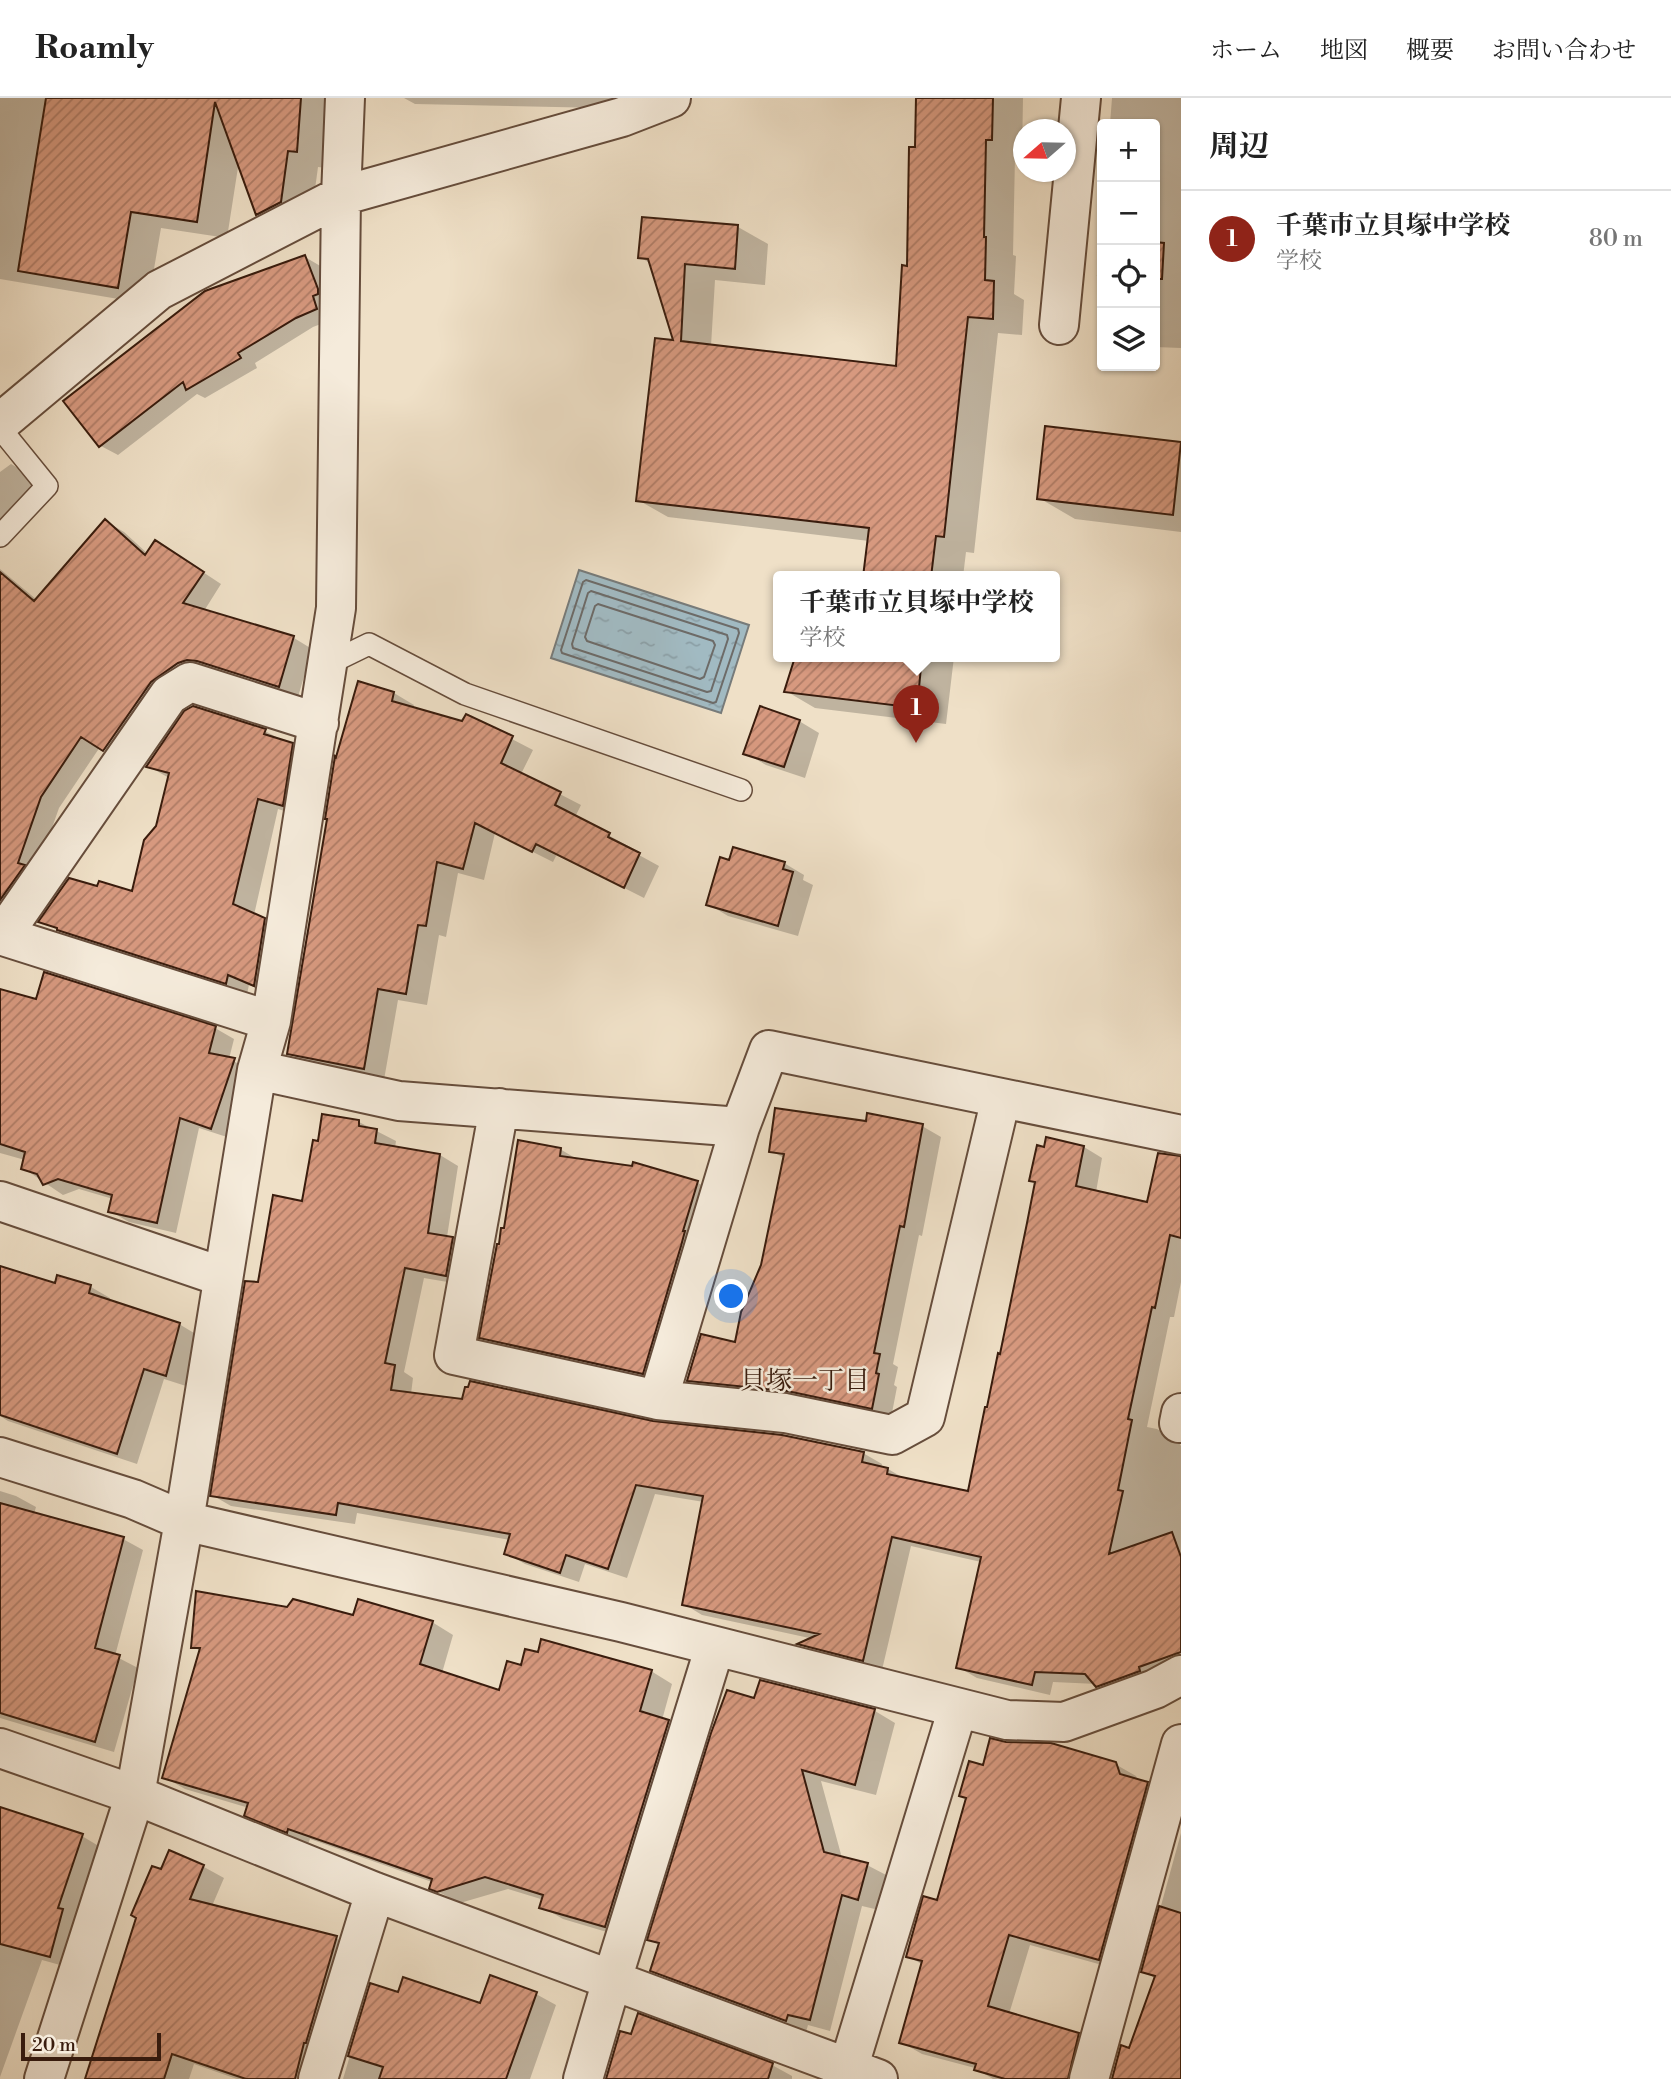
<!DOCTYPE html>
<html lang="ja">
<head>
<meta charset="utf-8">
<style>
  :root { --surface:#fff; --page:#f2f2f2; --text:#222; --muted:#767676; --line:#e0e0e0; --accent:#8f2418 }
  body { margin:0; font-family:"Libre Bodoni","Noto Serif JP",serif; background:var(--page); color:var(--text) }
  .controls { position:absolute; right:21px; top:21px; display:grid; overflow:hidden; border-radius:7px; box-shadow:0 2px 5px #0004 }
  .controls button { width:63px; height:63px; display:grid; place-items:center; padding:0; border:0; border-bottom:2px solid var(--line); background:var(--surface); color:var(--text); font:35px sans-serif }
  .compass { position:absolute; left:1013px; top:21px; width:63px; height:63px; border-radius:50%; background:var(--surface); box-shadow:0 2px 5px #0004; rotate:250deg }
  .scale { position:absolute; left:21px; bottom:18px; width:140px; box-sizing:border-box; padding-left:7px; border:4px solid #391c0d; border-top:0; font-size:19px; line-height:24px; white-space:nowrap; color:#391c0d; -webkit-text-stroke:5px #f5ebdb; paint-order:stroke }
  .you { position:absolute; left:732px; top:1199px; width:24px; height:24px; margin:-18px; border:5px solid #fff; border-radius:50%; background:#1a73e8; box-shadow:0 0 0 10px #1a73e833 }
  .badge { display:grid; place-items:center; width:46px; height:46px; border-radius:50%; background:var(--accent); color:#fff; font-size:23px; font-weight:700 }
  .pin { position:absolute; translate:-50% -58px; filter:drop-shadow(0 2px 4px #0008) }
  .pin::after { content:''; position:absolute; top:37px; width:24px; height:21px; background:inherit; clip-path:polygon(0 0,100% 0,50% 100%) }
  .popup { position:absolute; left:773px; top:473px; width:287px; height:91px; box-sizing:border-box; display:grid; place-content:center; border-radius:7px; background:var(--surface); filter:drop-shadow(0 2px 5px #0005); font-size:23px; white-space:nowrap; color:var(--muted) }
  .popup b { font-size:26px; color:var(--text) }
  .popup::after { content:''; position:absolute; left:50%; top:100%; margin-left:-14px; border:14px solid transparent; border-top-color:var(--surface) }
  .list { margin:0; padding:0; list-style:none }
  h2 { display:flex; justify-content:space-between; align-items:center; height:91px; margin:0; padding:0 28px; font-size:30px }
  h2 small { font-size:23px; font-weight:400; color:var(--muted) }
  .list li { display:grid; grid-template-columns:46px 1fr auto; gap:21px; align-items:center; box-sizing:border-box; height:98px; padding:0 28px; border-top:2px solid var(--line) }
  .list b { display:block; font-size:26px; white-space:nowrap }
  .list p { margin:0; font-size:23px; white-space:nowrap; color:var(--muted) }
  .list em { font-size:23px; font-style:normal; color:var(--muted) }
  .icon { flex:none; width:38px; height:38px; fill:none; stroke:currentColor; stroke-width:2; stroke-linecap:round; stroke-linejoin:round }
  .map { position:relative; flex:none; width:1181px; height:1981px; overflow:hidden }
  header { display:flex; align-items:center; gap:42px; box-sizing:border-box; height:98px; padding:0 35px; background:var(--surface); border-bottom:2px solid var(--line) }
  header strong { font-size:33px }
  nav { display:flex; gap:38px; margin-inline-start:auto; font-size:24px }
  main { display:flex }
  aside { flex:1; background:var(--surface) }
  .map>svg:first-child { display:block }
</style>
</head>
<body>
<header>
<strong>Roamly</strong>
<nav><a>ホーム</a><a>地図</a><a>概要</a><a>お問い合わせ</a></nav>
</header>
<main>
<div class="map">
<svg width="1181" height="1981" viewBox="0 0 1181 1981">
  <defs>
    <pattern id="water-ripples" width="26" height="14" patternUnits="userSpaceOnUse" patternTransform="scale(1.75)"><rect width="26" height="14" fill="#a1bac2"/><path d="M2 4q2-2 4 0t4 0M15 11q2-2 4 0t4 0" fill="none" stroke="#8b9fa6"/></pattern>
    <pattern id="building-hatch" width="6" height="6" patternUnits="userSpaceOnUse" patternTransform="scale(1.75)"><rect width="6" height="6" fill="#d7997f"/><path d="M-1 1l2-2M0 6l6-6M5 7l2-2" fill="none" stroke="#af7c66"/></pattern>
  </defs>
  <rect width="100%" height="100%" fill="#efe0c7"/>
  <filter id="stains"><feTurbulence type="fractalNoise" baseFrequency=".00286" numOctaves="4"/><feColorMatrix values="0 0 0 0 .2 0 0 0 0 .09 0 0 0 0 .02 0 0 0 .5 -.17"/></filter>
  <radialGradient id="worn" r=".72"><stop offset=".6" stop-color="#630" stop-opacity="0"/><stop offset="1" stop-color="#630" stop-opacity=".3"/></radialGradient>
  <path fill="url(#water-ripples)" stroke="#777b7a" stroke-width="2" d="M 579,472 L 749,527 L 721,615 L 551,560 Z"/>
  <path fill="#0003" d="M 0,0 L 331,0 L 327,70 L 318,69 L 311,121 L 288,133 L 258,116 L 239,63 L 227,140 L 161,130 L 148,206 L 0,181 Z
    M 404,0 L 649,0 L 649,11 L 415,6 Z
    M 918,0 L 1023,0 L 1022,58 L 1015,58 L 1013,157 L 1016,158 L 1014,196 L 1024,202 L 1022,237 L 998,235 L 974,455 L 966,454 L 963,479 L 865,479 L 869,443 L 668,419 L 638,402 L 675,244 L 651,166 L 640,159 L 643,121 L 738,129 L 768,146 L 765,187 L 715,182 L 711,248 L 898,270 L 909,170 Z
    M 1112,0 L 1181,0 L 1181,250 L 1155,249 L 1155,26 L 1110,26 Z
    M 305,159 L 322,169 L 334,221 L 313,229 L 255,265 L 257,270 L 205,300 L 197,296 L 118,357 L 101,348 Z
    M 1047,330 L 1181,346 L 1181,434 L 1075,421 L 1039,400 Z
    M 11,366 L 30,377 L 47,399 L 0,439 L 0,374 Z
    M 105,423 L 124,434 L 148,456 L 174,455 L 221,486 L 204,513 L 294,540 L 312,551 L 298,599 L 170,594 L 123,662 L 100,649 L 59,710 L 36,775 L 0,813 L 0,471 L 37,502 Z
    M 797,559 L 954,559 L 946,626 L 815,610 L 786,593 Z
    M 394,595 L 414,607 L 413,611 L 463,625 L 467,618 L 533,652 L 521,676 L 581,707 L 575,719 L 630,749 L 628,751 L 659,768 L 644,800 L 557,756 L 553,764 L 495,735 L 484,782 L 458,775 L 446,839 L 439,837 L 427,907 L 398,902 L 384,982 L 309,967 L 289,955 Z
    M 799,623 L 819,635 L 805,680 L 766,667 L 745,655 Z
    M 265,633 L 312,658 L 303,719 L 278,711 L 254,817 L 285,833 L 275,898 L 249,887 L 247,896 L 79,843 L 41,823 L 98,791 L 133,795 L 157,729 L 169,680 L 148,668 Z
    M 731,764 L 784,765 L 804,777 L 803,782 L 813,787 L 798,838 L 728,818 L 708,806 Z
    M 0,893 L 38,903 L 215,930 L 234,941 L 229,961 L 253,973 L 230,1040 L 199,1030 L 176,1135 L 129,1124 L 110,1113 L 113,1101 L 79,1091 L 63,1097 L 23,1070 L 25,1062 L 0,1055 Z
    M 359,1024 L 396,1043 L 395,1050 L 440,1057 L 458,1068 L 447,1139 L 453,1140 L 471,1151 L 465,1187 L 424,1180 L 404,1274 L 413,1280 L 411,1296 L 653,1325 L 863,1355 L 882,1366 L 881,1370 L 888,1371 L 907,1382 L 969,1395 L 1001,1258 L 1036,1085 L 1031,1082 L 1084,1049 L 1102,1060 L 1096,1094 L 1148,1106 L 1181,1091 L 1181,1184 L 1174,1219 L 1170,1219 L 1147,1329 L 1157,1331 L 1177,1342 L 1181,1348 L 1181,1571 L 1114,1596 L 1097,1586 L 1053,1584 L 1050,1597 L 977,1580 L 958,1569 L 981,1464 L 911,1448 L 882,1572 L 818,1556 L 801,1546 L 814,1541 L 702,1517 L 684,1506 L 704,1404 L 655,1396 L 627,1480 L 585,1466 L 579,1484 L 525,1466 L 506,1455 L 510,1442 L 357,1415 L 355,1426 L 231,1408 L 212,1397 L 260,1186 L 304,1105 L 319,1044 Z
    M 867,1025 L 922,1028 L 941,1039 L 922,1138 L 919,1137 L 893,1266 L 898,1269 L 894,1287 L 897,1289 L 891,1320 L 707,1293 L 689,1282 L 736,1246 L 762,1167 L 784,1060 L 771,1053 Z
    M 560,1051 L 580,1063 L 633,1070 L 634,1066 L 698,1085 L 718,1096 L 663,1287 L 502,1251 L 481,1239 L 505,1132 Z
    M 0,1169 L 56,1187 L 59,1179 L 91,1189 L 110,1200 L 109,1203 L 179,1226 L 199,1238 L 186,1288 L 164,1281 L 137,1366 L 8,1323 L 0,1318 Z
    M 0,1393 L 16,1398 L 36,1409 L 34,1416 L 123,1441 L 143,1452 L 115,1558 L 138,1570 L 114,1654 L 0,1620 Z
    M 288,1511 L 354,1519 L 432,1524 L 453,1537 L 442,1575 L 500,1594 L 522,1569 L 651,1573 L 672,1586 L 662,1622 L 690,1636 L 627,1840 L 563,1821 L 542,1809 L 544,1802 L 508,1791 L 460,1805 L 431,1790 L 432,1784 L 310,1741 L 308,1746 L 268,1729 L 246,1717 L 249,1710 L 185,1691 L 164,1679 L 201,1553 L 193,1549 Z
    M 761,1584 L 875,1613 L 895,1625 L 876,1697 L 821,1683 L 842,1760 L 867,1767 L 888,1778 L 879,1812 L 862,1808 L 830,1933 L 808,1927 L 806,1934 L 673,1884 L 652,1872 L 660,1847 L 649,1841 L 756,1602 Z
    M 1115,1666 L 1136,1678 L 1138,1683 L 1147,1686 L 1168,1698 L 1120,1872 L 1030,1847 L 1009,1916 L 1078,1937 L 1099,1948 L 1090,1981 L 993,1981 L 975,1970 L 922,1956 L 901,1944 L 923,1867 L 908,1858 L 938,1804 L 967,1701 L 961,1697 L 984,1669 Z
    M 0,1719 L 82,1738 L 102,1750 L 71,1870 L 42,1862 L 0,1979 Z
    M 1181,1735 L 1181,1981 L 1113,1981 L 1130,1952 L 1156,1881 L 1143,1873 Z
    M 170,1755 L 204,1769 L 224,1780 L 212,1808 L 336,1840 L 356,1852 L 319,1981 L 237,1981 L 194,1966 L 189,1981 L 87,1981 Z
    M 371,1887 L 399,1896 L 481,1907 L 536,1896 L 556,1907 L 530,1981 L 343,1981 Z
    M 772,1967 L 792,1978 L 792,1981 L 608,1981 Z"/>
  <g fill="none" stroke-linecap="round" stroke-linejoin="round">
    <path stroke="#6d6b68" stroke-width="2" d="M 586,482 L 738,531 L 739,535 L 716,604 L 713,605 L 562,555 L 561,552 L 583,484 Z
      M 591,493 L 727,537 L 728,541 L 711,593 L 707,594 L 573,550 L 572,546 L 588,495 Z
      M 598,506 L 713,543 L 715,547 L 704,579 L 700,581 L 587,543 L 585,539 L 595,508 Z"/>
  </g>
  <path fill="url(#building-hatch)" stroke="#391c0d" stroke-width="2" d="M 46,0 L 301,0 L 297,54 L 288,53 L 281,104 L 256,117 L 215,4 L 197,124 L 131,114 L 118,190 L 18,173 Z
    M 916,0 L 993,0 L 992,42 L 986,42 L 984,139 L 986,139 L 985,182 L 994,183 L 993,221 L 968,219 L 944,439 L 936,438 L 931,479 L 863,479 L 869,430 L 636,403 L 655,240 L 673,242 L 648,161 L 638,160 L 642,119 L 738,127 L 735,171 L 685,166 L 681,243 L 896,268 L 902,167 L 907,168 L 909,49 L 915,49 Z
    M 1100,140 L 1102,140 L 1102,177 L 1098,177 Z
    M 1155,144 L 1164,145 L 1162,181 L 1155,181 Z
    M 305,157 L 318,191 L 318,196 L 313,198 L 317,211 L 296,220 L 238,255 L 241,260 L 186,292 L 183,284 L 99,349 L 63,303 L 205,193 Z
    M 1045,328 L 1181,344 L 1173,417 L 1037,401 Z
    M 105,421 L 145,457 L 155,442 L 204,474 L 183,505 L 294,538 L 279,589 L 197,563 L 187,562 L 178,565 L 151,584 L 103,653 L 81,639 L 41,699 L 18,765 L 25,767 L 0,802 L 0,474 L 34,503 Z
    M 795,559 L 922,559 L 917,610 L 784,594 Z
    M 358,583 L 394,594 L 392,603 L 462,623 L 466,616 L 513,638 L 501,665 L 561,694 L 555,707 L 610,735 L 608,739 L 640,755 L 624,790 L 536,746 L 532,754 L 475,725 L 463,771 L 437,764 L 426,828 L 418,827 L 406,896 L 378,891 L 364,971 L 287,956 L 327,721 L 325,721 L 335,658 L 336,659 Z
    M 193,608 L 266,631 L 264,636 L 293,645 L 283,708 L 258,701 L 233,806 L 265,820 L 254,888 L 228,877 L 226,886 L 57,832 L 57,830 L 38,824 L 69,780 L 97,788 L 99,783 L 132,793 L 144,742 L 156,728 L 169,675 L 146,669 L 184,613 Z
    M 760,608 L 800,622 L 784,669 L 743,656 Z
    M 733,749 L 785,764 L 783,771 L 793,774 L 778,828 L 706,807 L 720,759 L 729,762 Z
    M 44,874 L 216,928 L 209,955 L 235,960 L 211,1031 L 180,1020 L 157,1125 L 108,1114 L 112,1097 L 58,1081 L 43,1087 L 37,1076 L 21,1071 L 25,1054 L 0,1046 L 0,891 L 36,901 Z
    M 775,1010 L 866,1023 L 867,1015 L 923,1026 L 904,1129 L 900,1128 L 874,1255 L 880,1256 L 876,1275 L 879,1276 L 872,1311 L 787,1293 L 687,1283 L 701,1236 L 735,1244 L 741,1214 L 761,1167 L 784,1056 L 769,1054 Z
    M 322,1016 L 359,1022 L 359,1028 L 377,1031 L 375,1045 L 440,1056 L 428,1135 L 453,1139 L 446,1178 L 405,1170 L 385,1265 L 395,1267 L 391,1292 L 462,1301 L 465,1289 L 468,1289 L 470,1283 L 653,1323 L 782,1337 L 864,1354 L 862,1364 L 888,1370 L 887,1376 L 968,1393 L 985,1309 L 987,1309 L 998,1255 L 1000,1256 L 1027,1125 L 1035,1084 L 1029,1083 L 1037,1047 L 1044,1049 L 1046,1039 L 1084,1048 L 1076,1088 L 1147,1104 L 1158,1055 L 1181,1058 L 1181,1140 L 1170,1137 L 1155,1210 L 1152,1209 L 1128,1321 L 1132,1322 L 1118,1392 L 1123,1393 L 1109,1456 L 1172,1434 L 1181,1459 L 1181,1554 L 1139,1569 L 1140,1573 L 1096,1589 L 1085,1576 L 1035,1574 L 1032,1587 L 956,1570 L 981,1459 L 892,1439 L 863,1563 L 797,1546 L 819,1536 L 682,1507 L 703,1398 L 636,1387 L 608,1471 L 566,1457 L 560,1475 L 504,1456 L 510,1436 L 338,1405 L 336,1417 L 210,1398 L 245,1183 L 258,1184 L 273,1097 L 302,1103 L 313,1042 L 318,1043 Z
    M 518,1042 L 561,1050 L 560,1058 L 632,1068 L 633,1064 L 698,1083 L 683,1133 L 685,1133 L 681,1148 L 643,1276 L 479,1240 L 497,1146 L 499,1146 L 501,1130 L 504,1130 Z
    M 0,1168 L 55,1185 L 57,1177 L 91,1187 L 89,1195 L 180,1225 L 166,1278 L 144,1271 L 117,1356 L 0,1317 Z
    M 0,1405 L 124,1439 L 95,1550 L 120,1557 L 95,1644 L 0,1615 Z
    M 196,1493 L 287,1509 L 293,1501 L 353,1517 L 358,1501 L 433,1523 L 420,1566 L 499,1592 L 507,1563 L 521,1567 L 525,1551 L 538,1554 L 541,1541 L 652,1572 L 640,1613 L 669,1622 L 605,1829 L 539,1810 L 543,1797 L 485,1779 L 437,1794 L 429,1791 L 432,1781 L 288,1731 L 287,1735 L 244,1718 L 248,1705 L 162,1680 L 200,1550 L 191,1550 Z
    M 760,1582 L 875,1611 L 855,1687 L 802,1672 L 824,1754 L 868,1765 L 858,1802 L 842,1797 L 810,1922 L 788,1917 L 786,1923 L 650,1873 L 659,1845 L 647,1842 L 711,1635 L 727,1592 L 754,1600 Z
    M 990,1640 L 1006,1644 L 1051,1645 L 1116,1664 L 1120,1676 L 1148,1684 L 1099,1862 L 1009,1837 L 988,1908 L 1079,1935 L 1068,1981 L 1005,1981 L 974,1972 L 976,1966 L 899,1945 L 922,1863 L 906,1859 L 920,1809 L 923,1798 L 937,1802 L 966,1700 L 959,1698 L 969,1663 L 983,1667 Z
    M 0,1709 L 83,1736 L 58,1810 L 63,1811 L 50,1859 L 0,1846 Z
    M 169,1752 L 204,1767 L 190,1801 L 337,1838 L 306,1945 L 304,1945 L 295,1981 L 246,1981 L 172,1956 L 164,1981 L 85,1981 L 136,1820 L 131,1817 L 152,1768 L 161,1771 Z
    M 1159,1808 L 1181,1815 L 1181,1981 L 1112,1981 L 1121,1947 L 1129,1950 L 1155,1878 L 1141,1874 Z
    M 490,1877 L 537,1894 L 506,1981 L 379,1981 L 383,1969 L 348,1958 L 370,1885 L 398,1894 L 403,1879 L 480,1905 Z
    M 638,1915 L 773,1965 L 768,1981 L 606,1981 L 620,1933 L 631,1936 Z"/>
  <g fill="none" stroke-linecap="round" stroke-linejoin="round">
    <defs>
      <path id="service" d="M 0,330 L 47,388 L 0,438
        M 328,566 L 369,546 L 465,596 L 741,692"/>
      <path id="minor" d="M 1059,227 L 1081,0
        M 0,325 L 159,192 L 341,98 L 622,19 L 671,0
        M 0,837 L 271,923
        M 2,838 L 169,597 L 190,584 L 319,625
        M 257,972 L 399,1003 L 740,1029
        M 499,1010 L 454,1257 L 658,1302 L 740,1029 L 769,952 L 1181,1037
        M 0,1103 L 223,1179
        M 658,1302 L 785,1315 L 892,1337 L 925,1319 L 1001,1000
        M 1179,1325 L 1181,1315
        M 0,1359 L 133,1401 L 184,1423 L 621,1524 L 1007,1622 L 1064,1624 L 1155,1591 L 1181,1577
        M 0,1650 L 135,1697 L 375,1794 L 878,1981
        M 44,1981 L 135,1697 L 184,1423 L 257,972 L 271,923 L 336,510 L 341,98 L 345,0
        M 318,1981 L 375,1794
        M 583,1981 L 612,1882 L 715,1548
        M 845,1981 L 958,1610
        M 1089,1981 L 1181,1646"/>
    </defs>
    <use href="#service" stroke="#664d3c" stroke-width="24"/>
    <use href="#minor" stroke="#664d3c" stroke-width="42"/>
    <use href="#service" stroke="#f5ebdb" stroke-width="21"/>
    <use href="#minor" stroke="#f5ebdb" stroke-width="38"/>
  </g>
  <g text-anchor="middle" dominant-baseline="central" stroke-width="5" stroke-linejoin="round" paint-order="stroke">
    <g font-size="26" fill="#391c0d" stroke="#f5ebdb">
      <text x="805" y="1283">貝塚一丁目</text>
    </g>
  </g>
  <rect width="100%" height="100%" filter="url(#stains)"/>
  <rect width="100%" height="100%" fill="url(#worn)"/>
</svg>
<div class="controls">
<button>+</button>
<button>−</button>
<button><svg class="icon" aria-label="locate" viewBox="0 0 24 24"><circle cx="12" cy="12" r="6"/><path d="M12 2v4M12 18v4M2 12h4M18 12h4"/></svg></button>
<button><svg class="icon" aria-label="layers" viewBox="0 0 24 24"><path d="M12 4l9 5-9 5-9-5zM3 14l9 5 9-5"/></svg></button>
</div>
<svg class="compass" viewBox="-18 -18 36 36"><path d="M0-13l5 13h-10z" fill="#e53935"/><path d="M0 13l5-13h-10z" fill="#767676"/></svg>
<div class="scale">20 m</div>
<div class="you"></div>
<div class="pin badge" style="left:916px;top:645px">1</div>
<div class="popup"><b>千葉市立貝塚中学校</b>学校</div>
</div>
<aside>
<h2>周辺<small></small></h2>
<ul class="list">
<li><span class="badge">1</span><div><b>千葉市立貝塚中学校</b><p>学校</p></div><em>80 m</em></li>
</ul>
</aside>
</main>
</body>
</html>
